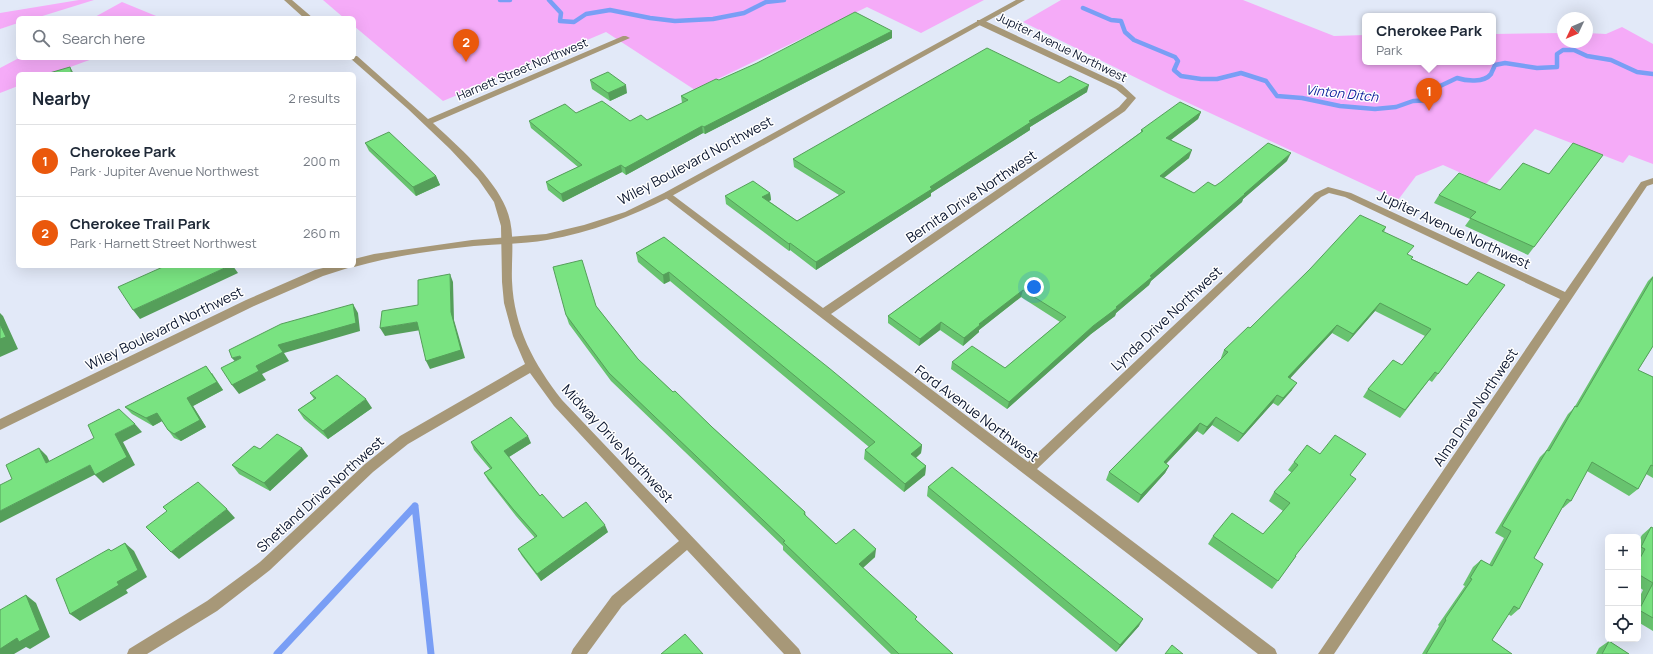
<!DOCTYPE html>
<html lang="en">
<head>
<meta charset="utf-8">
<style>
  :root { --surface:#fff; --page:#f6f6f7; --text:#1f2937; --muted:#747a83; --line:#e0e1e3; --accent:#ea580c }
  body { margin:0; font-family:Manrope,sans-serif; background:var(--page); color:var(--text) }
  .controls { position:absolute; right:12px; bottom:12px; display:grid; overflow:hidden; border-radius:6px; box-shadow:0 4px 16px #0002 }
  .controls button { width:36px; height:36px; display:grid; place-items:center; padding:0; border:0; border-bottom:1px solid var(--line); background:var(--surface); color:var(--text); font:20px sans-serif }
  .compass { position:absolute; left:1557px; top:12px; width:36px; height:36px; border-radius:50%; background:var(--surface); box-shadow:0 4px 16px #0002; rotate:226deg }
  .you { position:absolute; left:1034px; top:287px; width:14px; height:14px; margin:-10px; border:3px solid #fff; border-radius:50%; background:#1a73e8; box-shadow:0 0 0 6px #1a73e833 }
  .badge { display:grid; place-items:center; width:26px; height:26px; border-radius:50%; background:var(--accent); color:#fff; font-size:13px; font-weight:700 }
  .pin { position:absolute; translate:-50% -33px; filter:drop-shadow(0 1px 2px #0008) }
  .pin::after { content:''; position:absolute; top:21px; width:14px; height:12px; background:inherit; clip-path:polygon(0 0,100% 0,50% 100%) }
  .popup { position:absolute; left:1362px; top:13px; width:134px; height:52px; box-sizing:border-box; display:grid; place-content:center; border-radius:6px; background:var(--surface); filter:drop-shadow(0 1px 3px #0005); font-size:13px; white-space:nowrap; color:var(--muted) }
  .popup b { font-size:15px; color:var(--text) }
  .popup::after { content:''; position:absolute; left:50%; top:100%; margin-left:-8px; border:8px solid transparent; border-top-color:var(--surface) }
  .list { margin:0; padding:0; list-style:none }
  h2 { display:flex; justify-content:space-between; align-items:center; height:52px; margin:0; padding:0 16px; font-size:17px }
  h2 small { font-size:13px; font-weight:400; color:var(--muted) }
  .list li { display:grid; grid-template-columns:26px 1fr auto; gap:12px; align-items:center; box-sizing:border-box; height:72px; padding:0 16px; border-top:1px solid var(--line) }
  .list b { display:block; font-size:15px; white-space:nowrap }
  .list p { margin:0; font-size:13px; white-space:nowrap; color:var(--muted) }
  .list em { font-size:13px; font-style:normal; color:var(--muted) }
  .icon { flex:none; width:22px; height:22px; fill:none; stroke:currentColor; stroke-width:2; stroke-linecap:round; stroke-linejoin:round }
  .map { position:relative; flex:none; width:1653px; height:654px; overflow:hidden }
  .search { position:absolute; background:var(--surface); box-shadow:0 4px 16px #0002; left:16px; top:16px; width:340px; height:44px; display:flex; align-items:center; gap:10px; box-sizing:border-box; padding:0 14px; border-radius:6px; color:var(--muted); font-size:15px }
  .panel { position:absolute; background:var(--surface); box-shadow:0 4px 16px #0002; left:16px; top:72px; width:340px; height:196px; border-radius:6px }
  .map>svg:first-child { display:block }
</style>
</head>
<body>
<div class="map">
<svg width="1653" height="654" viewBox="0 0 1653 654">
  <rect width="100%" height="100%" fill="#e2e9f8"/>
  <path fill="#f5abf8" d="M 79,0 L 94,0 L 36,18 L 18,18 L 18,23 L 0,29 L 0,13 Z
    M 323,0 L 984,0 L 921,33 L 867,7 L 695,90 L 606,32 L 443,101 L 354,26 L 354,18 L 344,18 Z
    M 1061,0 L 1243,0 L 1334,36 L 1365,35 L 1365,62 L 1493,62 L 1493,34 L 1563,33 L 1563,42 L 1587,42 L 1587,33 L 1606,34 L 1622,27 L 1653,44 L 1653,164 L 1629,155 L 1623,163 L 1535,129 L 1486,184 L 1443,165 L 1416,176 L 1398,200 L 1169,94 L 1023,22 Z
    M 122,2 L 161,18 L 93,18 Z
    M 19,58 L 95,58 L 51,74 L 18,74 L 18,86 L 0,93 L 0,68 Z"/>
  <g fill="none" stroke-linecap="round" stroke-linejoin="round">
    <path stroke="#799ef5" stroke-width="4.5" d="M 500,0 L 510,0
      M 549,0 L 561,13 L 560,21 L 574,22 L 586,14 L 610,10 L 650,18 L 675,21 L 713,19 L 744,13 L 766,2 L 784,0
      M 1083,8 L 1111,20 L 1121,21 L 1125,32 L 1134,40 L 1175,57 L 1178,61 L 1174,70 L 1181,76 L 1201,79 L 1217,79 L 1241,73 L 1266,81 L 1277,96 L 1302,98 L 1340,106 L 1375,109 L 1396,107 L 1413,101 L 1434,100 L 1437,98 L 1438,87 L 1457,78 C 1466,81 1484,83 1491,74 C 1492,71 1494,68 1495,65 L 1505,63 L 1537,68 L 1557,67 L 1557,54 L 1563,50 L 1574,50 L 1587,56 L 1611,60 L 1637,72 L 1653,74"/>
    <path stroke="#799ef5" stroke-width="7" d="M 415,506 L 431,654
      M 277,654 L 415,506"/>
    <path fill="#a79878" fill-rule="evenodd" d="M 284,0 L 292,0 L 313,18 L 304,18 Z
      M 977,20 L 983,20 L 1122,85 L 1136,98 L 1125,111 L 831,314 L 1028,462 L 1315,193 L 1328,187 L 1351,193 L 1565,292 L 1641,182 L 1653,178 L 1653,184 L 1647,186 L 1334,654 L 1318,654 L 1560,299 L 1345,197 L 1329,193 L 1321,197 L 1037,469 L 1275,649 L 1277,654 L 1258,654 L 662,195 L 667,192 L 670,193 L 823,308 L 1119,107 L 1127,98 L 1116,89 L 977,24 Z
      M 623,36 L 626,36 L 630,38 L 433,123 C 458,146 493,177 506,208 C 516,231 511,257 512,281 C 514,328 534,364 562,400 L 799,649 L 801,654 L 784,654 L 687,550 L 622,606 L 587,654 L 571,654 L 573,649 L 612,596 L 679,541 L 554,406 L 530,373 L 408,444 L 373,472 L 270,570 L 217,611 L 147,654 L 127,654 L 129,649 L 207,601 L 260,562 L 365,464 L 400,436 L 525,364 L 513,336 L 504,303 L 502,282 L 501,226 L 494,202 L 478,179 L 450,149 L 408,109 L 350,58 L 354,58 L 354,56 L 357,56 L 428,119 Z"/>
    <path fill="#a79878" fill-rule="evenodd" d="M 1016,0 L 1025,0 L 670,197 C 630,217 592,232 547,240 C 523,244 498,244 474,246 C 435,250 392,256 354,267 L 352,266 L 354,266 L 354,259 L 374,254 L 472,240 L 546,234 L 584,225 L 625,212 L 664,193 Z
      M 331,266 L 349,266 L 348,268 L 323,276 L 254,306 L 0,430 L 0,419 L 246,300 L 315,270 Z"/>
  </g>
  <path fill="#68c36f" d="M 892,31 L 892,38 L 705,134 L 703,133 L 626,175 L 622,172 L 563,202 L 548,190 L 546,182 L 578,167 L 531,128 L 529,121 L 576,113 L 630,121 L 647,120 L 682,103 L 681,96 L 719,80 Z
    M 590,80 L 627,93 L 610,101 L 592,89 Z
    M 1059,83 L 1087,92 L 1030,127 L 1030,130 L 931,193 L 931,196 L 816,270 L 790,250 L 789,251 L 726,204 L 725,196 L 770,193 L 771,200 L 769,201 L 797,221 L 839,195 L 794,167 L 793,159 Z
    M 1201,112 L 1198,119 L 1171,140 L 1189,158 L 1164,178 L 1194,193 L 1287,161 L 1243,199 L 1242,202 L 1151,281 L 1149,285 L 1116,313 L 1115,316 L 1091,334 L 1007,409 L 951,369 L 952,362 L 1005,368 L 1060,322 L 1021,297 L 979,330 L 979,332 L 963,346 L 940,330 L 919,346 L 888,323 L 888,316 L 1141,132 L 1141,130 Z
    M 365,143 L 436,176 L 440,185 L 416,196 L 369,151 Z
    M 1603,155 L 1528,255 L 1465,226 L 1470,219 L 1434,203 L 1439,195 L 1500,190 Z
    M 1386,227 L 1384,232 L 1412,259 L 1467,285 L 1505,285 L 1432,382 L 1429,380 L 1400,418 L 1363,397 L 1368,389 L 1402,365 L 1425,336 L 1375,311 L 1348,342 L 1332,333 L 1290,378 L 1292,390 L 1278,406 L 1273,403 L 1238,442 L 1212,425 L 1203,435 L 1197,431 L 1166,464 L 1169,466 L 1165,473 L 1138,503 L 1106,480 L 1109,472 L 1222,359 L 1221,358 L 1224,350 L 1250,328 Z
    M 664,237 L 922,445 L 921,453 L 916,458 L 926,466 L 925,475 L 904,492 L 864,459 L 865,450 L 869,447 L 670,281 L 664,284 L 638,262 L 636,253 Z
    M 1653,276 L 1653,346 L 1638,370 L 1653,377 L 1653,478 L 1646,474 L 1638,489 L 1629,496 L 1587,471 L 1571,501 L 1563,508 L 1562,508 L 1534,558 L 1519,609 L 1511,616 L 1508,614 L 1492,640 L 1512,654 L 1422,654 L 1439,626 L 1438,625 L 1465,586 L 1463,585 L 1473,567 L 1481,560 L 1489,565 L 1504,538 L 1495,533 L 1540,457 L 1546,451 L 1568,414 L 1574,408 L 1648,281 Z
    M 596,306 L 638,359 L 673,392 L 712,427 L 805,512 L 806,516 L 836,544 L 875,557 L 863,568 L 916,620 L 953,654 L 891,654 L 783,550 L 783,546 L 611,381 L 569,324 L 566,315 Z
    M 212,373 L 223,390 L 193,406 L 206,427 L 181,441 L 174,438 L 168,430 L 162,421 L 153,426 L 132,414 L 125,407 Z
    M 310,393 L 372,408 L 328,439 L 304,419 L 298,410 L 314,399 Z
    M 471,442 L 531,443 L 509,457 L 540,496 L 563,518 L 608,532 L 541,581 L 522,556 L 518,549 L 535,538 L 516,516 L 488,480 L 484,473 L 490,469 L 474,450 Z
    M 302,448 L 308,456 L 270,491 L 239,474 L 232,465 L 260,449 Z
    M 1294,462 L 1350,475 L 1295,556 L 1296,556 L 1272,589 L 1208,544 L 1213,536 L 1263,534 L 1283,511 L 1269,501 L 1274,492 L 1292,473 L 1288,470 Z
    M 928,487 L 1139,626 L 1116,652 L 927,496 Z
    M 1651,527 L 1653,528 L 1653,631 L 1638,622 L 1638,600 L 1643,590 L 1638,586 L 1638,542 L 1642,535 Z
    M 1609,641 L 1629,654 L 1596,654 L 1599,648 Z"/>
  <path fill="#559f5a" d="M 892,31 L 892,38 L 705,134 L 704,127 Z
    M 70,67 L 74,74 L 72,74 Z
    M 626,85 L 627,93 L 610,101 L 608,93 Z
    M 1089,85 L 1087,92 L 1030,127 L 1030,130 L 931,193 L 931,196 L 816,270 L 816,262 L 1029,121 Z
    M 1201,112 L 1198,119 L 1164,145 L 1166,138 Z
    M 702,126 L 703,133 L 626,175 L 625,168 Z
    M 1192,150 L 1189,158 L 1157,183 L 1160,176 Z
    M 1291,153 L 1287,161 L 1243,199 L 1242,202 L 1151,281 L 1149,285 L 1116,313 L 1115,316 L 1091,334 L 1007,409 L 1009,402 L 1093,326 L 1116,307 L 1150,276 Z
    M 621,165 L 622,172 L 563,202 L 561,194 Z
    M 436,176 L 440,185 L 416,196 L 413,187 Z
    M 770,193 L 771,200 L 763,204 L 762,197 Z
    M 790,243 L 790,250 L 789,251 L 789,244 Z
    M 229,266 L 233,266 L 238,273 L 140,319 L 133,310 Z
    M 669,272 L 670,281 L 664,284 L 663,275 Z
    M 450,274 L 453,282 L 454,320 L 465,358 L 430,369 L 426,361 L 451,312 Z
    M 1023,290 L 1021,297 L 979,330 L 979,332 L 963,346 L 964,338 L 979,324 Z
    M 1380,303 L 1375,311 L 1348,342 L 1353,334 Z
    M 353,304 L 358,313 L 360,331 L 284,353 L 289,361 L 262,374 L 266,380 L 239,394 L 232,385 L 256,366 L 278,345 Z
    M 0,313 L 3,316 L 18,349 L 0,357 Z
    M 417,322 L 421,330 L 385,336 L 380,328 Z
    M 941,322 L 940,330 L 919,346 L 920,339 Z
    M 1337,325 L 1332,333 L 1284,385 L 1288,377 Z
    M 240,356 L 246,364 L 239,366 L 232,358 Z
    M 206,366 L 223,390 L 193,406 L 206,427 L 181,441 L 174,434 L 187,398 Z
    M 1297,383 L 1292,390 L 1278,406 L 1283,398 Z
    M 1277,395 L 1273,403 L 1238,442 L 1243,434 Z
    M 366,399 L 372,408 L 328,439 L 323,431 Z
    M 157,413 L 164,420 L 153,426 L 146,418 Z
    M 1216,417 L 1212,425 L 1203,435 L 1207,427 Z
    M 1200,423 L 1197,431 L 1160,470 L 1164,462 Z
    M 135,424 L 142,432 L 123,442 L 135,465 L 103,483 L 95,475 L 115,434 Z
    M 528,436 L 531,443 L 507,458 L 504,451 Z
    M 922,445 L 921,453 L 910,463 L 911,454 Z
    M 39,448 L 47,456 L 54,471 L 46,463 Z
    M 302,448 L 308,456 L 270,491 L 264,483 Z
    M 90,465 L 98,473 L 0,523 L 0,511 Z
    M 926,466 L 925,475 L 904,492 L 905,484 Z
    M 1169,466 L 1165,473 L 1138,503 L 1141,495 Z
    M 227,509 L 235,518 L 179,559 L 171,552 Z
    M 605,525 L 608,532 L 541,581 L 537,574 Z
    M 125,543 L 134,551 L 147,577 L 126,590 L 128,593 L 80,621 L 70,614 L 117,582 Z
    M 876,549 L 875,557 L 858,572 L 859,564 Z
    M 26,595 L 36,603 L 50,637 L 30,649 L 26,647 L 14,654 L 0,654 L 0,649 Z
    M 1143,619 L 1139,626 L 1116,652 L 1120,645 Z"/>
  <path fill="#79e381" stroke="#559f5a" d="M 855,12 L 892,31 L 704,127 L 702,126 L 625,168 L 621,165 L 561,194 L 546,182 L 582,165 L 529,121 L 565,104 L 576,113 L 602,101 L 630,121 L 641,115 L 647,120 L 688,100 L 681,96 L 716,79 L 719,80 L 757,63 Z
    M 987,48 L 1059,83 L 1070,76 L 1089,85 L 1029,121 L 1031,122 L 930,187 L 932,189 L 816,262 L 790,243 L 789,244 L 725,196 L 753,181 L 770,193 L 762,197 L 797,221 L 845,192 L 793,159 Z
    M 70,67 L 72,74 L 46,74 Z
    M 608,72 L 626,85 L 608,93 L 590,80 Z
    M 1180,102 L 1201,112 L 1166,138 L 1192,150 L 1160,176 L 1194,193 L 1208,182 L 1215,186 L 1221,182 L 1268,143 L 1291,153 L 1244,194 L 1245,194 L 1150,276 L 1152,277 L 1116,307 L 1117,308 L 1093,326 L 1009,402 L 952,362 L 972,346 L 1005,368 L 1066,317 L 1023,290 L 979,324 L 980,325 L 964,338 L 941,322 L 920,339 L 888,316 L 1143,131 L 1141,130 Z
    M 389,132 L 436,176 L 413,187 L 365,143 Z
    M 1573,143 L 1603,155 L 1534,247 L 1470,218 L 1476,212 L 1439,195 L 1459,173 L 1500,190 L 1523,163 L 1549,174 Z
    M 1360,215 L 1386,227 L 1382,231 L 1414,246 L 1407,254 L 1413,257 L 1411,259 L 1467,285 L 1478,272 L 1505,285 L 1438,374 L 1435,372 L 1405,410 L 1368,389 L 1393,360 L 1402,365 L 1431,329 L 1380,303 L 1353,334 L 1337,325 L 1288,377 L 1297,383 L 1283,398 L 1277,395 L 1243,434 L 1216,417 L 1207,427 L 1200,423 L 1164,462 L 1169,466 L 1141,495 L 1109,472 L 1228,352 L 1224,350 L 1248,327 L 1250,328 L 1310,269 Z
    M 664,237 L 829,368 L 922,445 L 911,454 L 926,466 L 905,484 L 865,450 L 875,442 L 669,272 L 663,275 L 636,253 Z
    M 582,260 L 596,306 L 638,359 L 673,392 L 675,391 L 712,427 L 805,512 L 804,514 L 836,544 L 854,529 L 876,549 L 859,564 L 917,617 L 915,619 L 953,654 L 899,654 L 783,542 L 785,541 L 609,373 L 566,315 L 553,267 Z
    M 165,266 L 229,266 L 133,310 L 118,287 Z
    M 450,274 L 451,312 L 461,350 L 426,361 L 417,322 L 380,328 L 382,311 L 418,305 L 418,280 Z
    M 1653,277 L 1653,346 L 1638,370 L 1653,377 L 1653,466 L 1651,465 L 1638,489 L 1592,462 L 1571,501 L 1567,499 L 1534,558 L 1543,564 L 1519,609 L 1514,606 L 1492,640 L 1512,654 L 1426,654 L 1446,620 L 1445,619 L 1472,579 L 1470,578 L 1481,560 L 1492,566 L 1511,531 L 1502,526 L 1547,450 L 1549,451 L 1575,406 L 1577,407 Z
    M 353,304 L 356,323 L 278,345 L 283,352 L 256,366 L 259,371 L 232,385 L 221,368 L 241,358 L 240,356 L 232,358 L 229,350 L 281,324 Z
    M 0,324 L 6,337 L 0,339 Z
    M 206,366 L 217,382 L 187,398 L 200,420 L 174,434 L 168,430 L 157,413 L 146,418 L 125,407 Z
    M 337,375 L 366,399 L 323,431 L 298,410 L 316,398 L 310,393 Z
    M 119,409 L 135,424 L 115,434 L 127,457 L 95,475 L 90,465 L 0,511 L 0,485 L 12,479 L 6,465 L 39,448 L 46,463 L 94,438 L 88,425 Z
    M 511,417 L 528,436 L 504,451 L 540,496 L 542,494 L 563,518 L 586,502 L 605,525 L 537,574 L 518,549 L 537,536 L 513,509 L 484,473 L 492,468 L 471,442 Z
    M 277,434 L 302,448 L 264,483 L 232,465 L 254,446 L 260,449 Z
    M 1335,435 L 1366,454 L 1350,475 L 1356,479 L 1295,556 L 1296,556 L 1278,581 L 1213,536 L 1232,513 L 1263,534 L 1290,503 L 1274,492 L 1298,465 L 1294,462 L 1307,445 L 1320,454 Z
    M 952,467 L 1143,619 L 1120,645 L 928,487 Z
    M 198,482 L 227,509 L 171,552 L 146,527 L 167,511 L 163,507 Z
    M 1651,527 L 1653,528 L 1653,618 L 1639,610 L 1653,583 L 1638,574 L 1638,562 L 1645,549 L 1641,547 Z
    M 125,543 L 138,570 L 117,582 L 119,585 L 70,614 L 56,579 L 109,549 L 111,551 Z
    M 26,595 L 40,630 L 19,642 L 17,638 L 0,649 L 0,610 Z
    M 685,634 L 703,654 L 661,654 Z
    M 1609,641 L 1629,654 L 1602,654 Z
    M 1172,645 L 1183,654 L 1165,654 Z"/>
  <g text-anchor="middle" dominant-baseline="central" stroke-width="3" stroke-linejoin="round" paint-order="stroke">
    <g font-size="12" fill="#0b162f" stroke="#fff">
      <text transform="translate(1062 47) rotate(26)">Jupiter Avenue Northwest</text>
      <text transform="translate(522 69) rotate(-23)">Harnett Street Northwest</text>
    </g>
    <g font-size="13" font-style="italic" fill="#081c9a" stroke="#fff">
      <text transform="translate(1342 93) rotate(6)">Vinton Ditch</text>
    </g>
    <g font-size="14" fill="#0b162f" stroke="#fff">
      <text transform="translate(695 160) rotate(-28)">Wiley Boulevard Northwest</text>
      <text transform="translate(971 196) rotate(-34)">Bernita Drive Northwest</text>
      <text transform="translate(1454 229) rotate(25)">Jupiter Avenue Northwest</text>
      <text transform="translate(1166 318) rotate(-43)">Lynda Drive Northwest</text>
      <text transform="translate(164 328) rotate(-26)">Wiley Boulevard Northwest</text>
      <text transform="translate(1475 407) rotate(-56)">Alma Drive Northwest</text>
      <text transform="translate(977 413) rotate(37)">Ford Avenue Northwest</text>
      <text transform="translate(618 443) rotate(47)">Midway Drive Northwest</text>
      <text transform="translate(320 494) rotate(-42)">Shetland Drive Northwest</text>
    </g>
  </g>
</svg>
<div class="controls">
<button>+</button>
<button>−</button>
<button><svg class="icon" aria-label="locate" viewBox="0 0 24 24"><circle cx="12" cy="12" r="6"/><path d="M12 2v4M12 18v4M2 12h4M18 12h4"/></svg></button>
</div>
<svg class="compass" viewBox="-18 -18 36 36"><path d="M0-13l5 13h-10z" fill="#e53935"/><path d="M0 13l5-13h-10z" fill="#747a83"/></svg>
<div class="you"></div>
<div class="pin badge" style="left:1429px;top:111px">1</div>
<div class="popup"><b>Cherokee Park</b>Park</div>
<div class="pin badge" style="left:466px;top:62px">2</div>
<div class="search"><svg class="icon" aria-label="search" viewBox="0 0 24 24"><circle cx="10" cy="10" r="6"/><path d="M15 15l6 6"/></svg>Search here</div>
<section class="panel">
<h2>Nearby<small>2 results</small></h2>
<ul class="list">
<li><span class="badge">1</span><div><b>Cherokee Park</b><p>Park · Jupiter Avenue Northwest</p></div><em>200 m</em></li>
<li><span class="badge">2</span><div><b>Cherokee Trail Park</b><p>Park · Harnett Street Northwest</p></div><em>260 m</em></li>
</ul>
</section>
</div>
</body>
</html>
